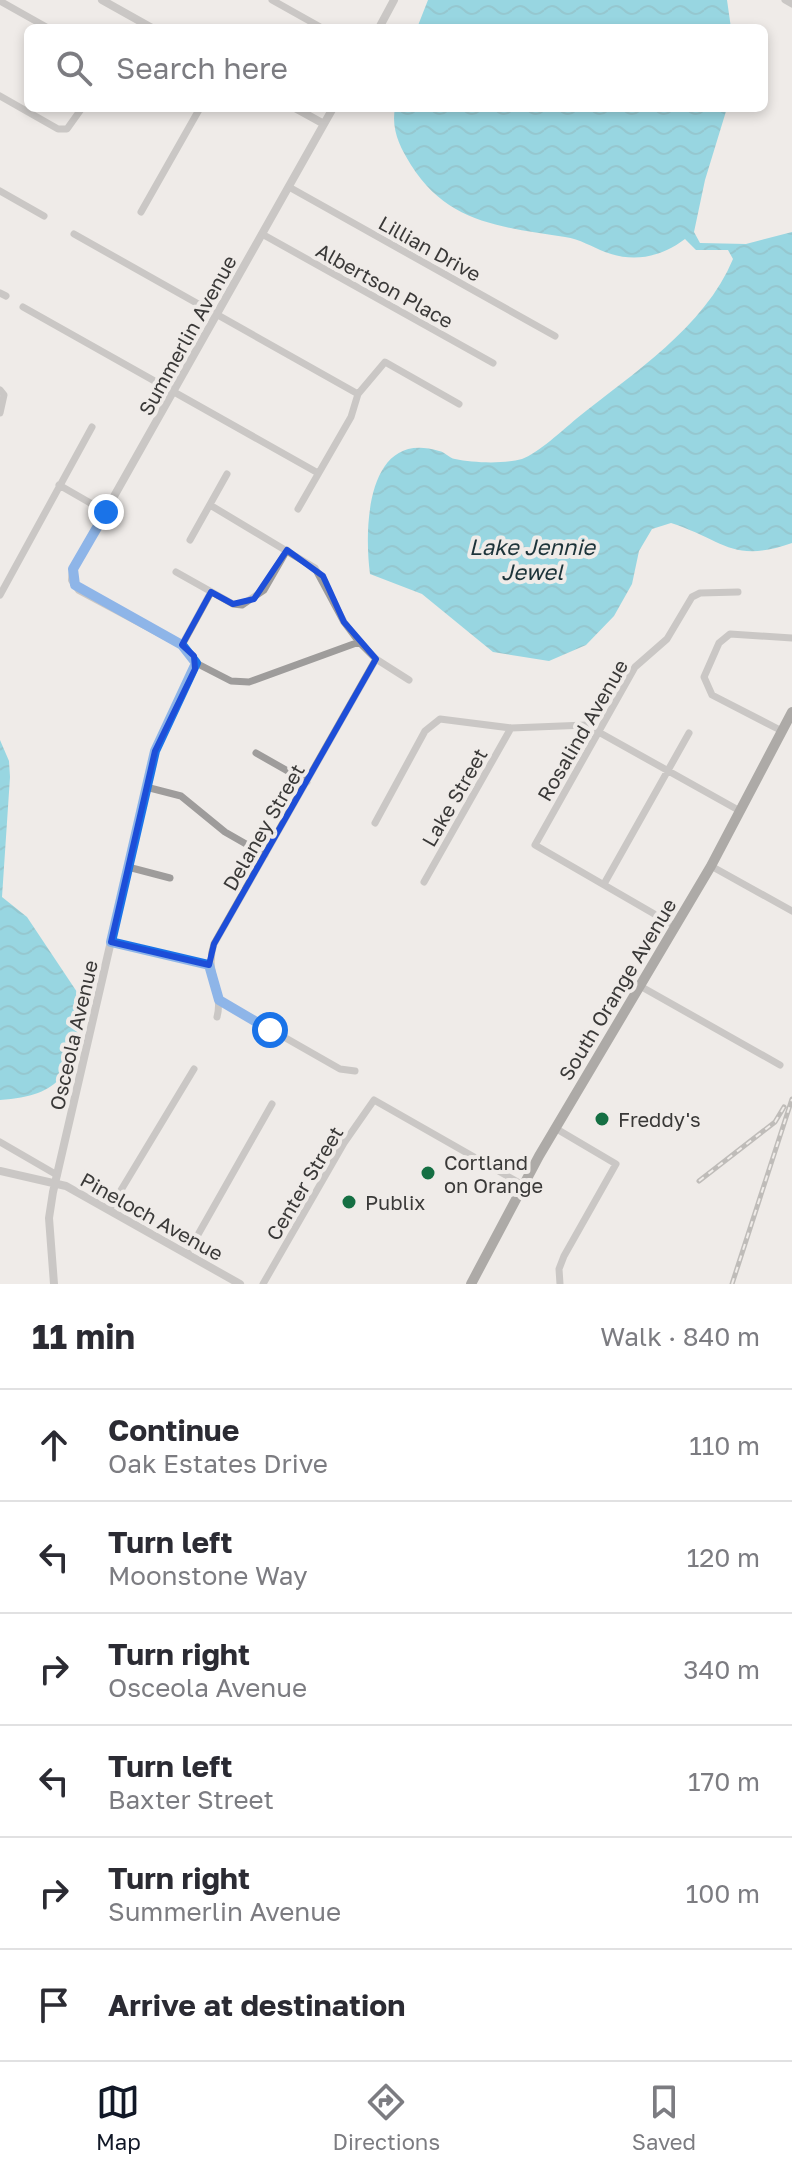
<!DOCTYPE html>
<html lang="en">
<head>
<meta charset="utf-8">
<style>
  :root { --surface:#fff; --page:#f2f2f3; --text:#2b2b33; --muted:#7c7c81; --line:#e1e1e2; --accent:#111827 }
  body { margin:0; font-family:"Golos Text",sans-serif; background:var(--page); color:var(--text) }
  .stop { position:absolute; width:24px; height:24px; margin:-18px; border:6px solid #1a73e8; border-radius:50%; background:#fff }
  .stop.end { background:#1a73e8; border-color:#fff; box-shadow:0 2px 8px #0008 }
  .list { margin:0; padding:0; list-style:none }
  h2 { display:flex; justify-content:space-between; align-items:center; height:104px; margin:0; padding:0 32px; font-size:34px }
  h2 small { font-size:26px; font-weight:400; color:var(--muted) }
  .list li { display:grid; grid-template-columns:52px 1fr auto; gap:24px; align-items:center; box-sizing:border-box; height:112px; padding:0 32px; border-top:2px solid var(--line) }
  .list b { display:block; font-size:30px; white-space:nowrap }
  .list p { margin:0; font-size:26px; white-space:nowrap; color:var(--muted) }
  .list em { font-size:26px; font-style:normal; color:var(--muted) }
  .icon { flex:none; width:44px; height:44px; fill:none; stroke:currentColor; stroke-width:2; stroke-linecap:round; stroke-linejoin:round }
  .map { position:relative; flex:none; width:792px; height:1284px; overflow:hidden }
  .search { position:absolute; background:var(--surface); box-shadow:0 4px 12px #0003; left:24px; right:24px; top:24px; height:88px; display:flex; align-items:center; gap:20px; box-sizing:border-box; padding:0 28px; border-radius:12px; color:var(--muted); font-size:30px }
  .sheet { height:776px; background:var(--surface) }
  nav { display:flex; justify-content:space-around; align-items:center; box-sizing:border-box; height:112px; border-top:2px solid var(--line); background:var(--surface); font-size:22px; color:var(--muted) }
  nav a { display:grid; justify-items:center; gap:4px }
  nav .on { color:var(--accent) }
  .map>svg:first-child { display:block }
</style>
</head>
<body>
<div class="map">
<svg width="792" height="1284" viewBox="0 0 792 1284">
  <defs>
    <pattern id="water-waves" width="16" height="10" patternUnits="userSpaceOnUse" patternTransform="scale(2)"><rect width="16" height="10" fill="#2fbdda"/><path d="M0 5q4-4 8 0t8 0" fill="none" stroke="#299bb2"/></pattern>
  </defs>
  <rect width="100%" height="100%" fill="#efebe8"/>
  <path fill="url(#water-waves)" d="M 428,0 L 727,0 L 731,28 L 417,28 Z
    M 395,108 L 727,108 L 705,180 L 694,232 L 700,243 L 746,244 L 792,232 L 792,543 C 732,564 724,540 671,523 L 652,529 L 639,551 L 632,584 L 614,616 L 586,645 L 549,661 L 493,652 L 422,594 L 370,574 C 364,529 366,428 439,451 C 445,452 449,458 455,459 C 474,463 504,464 522,459 C 537,454 564,429 576,419 C 632,374 705,327 733,259 L 728,250 L 696,250 L 685,239 C 661,257 634,263 605,252 C 592,247 580,239 565,237 C 503,227 448,224 411,165 C 400,147 391,130 395,108 Z
    M 0,740 L 9,761 L 10,777 L 2,897 L 27,917 L 79,995 L 80,1003 C 77,1066 67,1096 0,1100 Z"/>
  <g fill="none" stroke-linecap="round" stroke-linejoin="round">
    <path stroke="#9e9c9b" stroke-width="7" d="M 272,0 L 322,28
      M 785,0 L 792,4
      M 0,1 L 48,28
      M 0,96 L 58,129 L 67,129 L 82,108
      M 289,187 L 555,336
      M 0,191 L 44,216
      M 141,212 L 200,108
      M 74,234 L 358,394
      M 262,234 L 493,363
      M 0,293 L 6,296
      M 23,307 L 318,473
      M 0,390 L 4,395 L 0,413
      M 59,485 L 106,512
      M 210,505 L 315,568 L 344,622 L 359,642 L 376,659 L 409,680
      M 298,509 L 351,417 L 358,394 L 385,362 L 459,404
      M 190,540 L 227,474
      M 176,572 L 233,604 L 242,605 L 264,590 L 287,550
      M 0,595 L 92,427
      M 182,645 L 211,592
      M 196,663 L 231,681 L 249,682 L 359,642
      M 782,731 L 712,695 L 704,677 L 719,643 L 730,634 L 792,638
      M 256,753 L 307,782
      M 146,787 L 181,796 L 225,832 L 265,855
      M 375,823 L 425,731 L 440,719 L 511,728 L 586,725 L 740,811
      M 711,866 L 792,911
      M 128,867 L 170,878
      M 424,882 L 511,728
      M 604,884 L 689,733
      M 675,926 L 535,845 L 635,667 L 667,639 L 692,597 L 700,593 L 738,592
      M 111,942 L 209,965
      M 640,986 L 780,1065
      M 219,1000 L 340,1069 L 355,1071
      M 217,1017 C 224,991 204,974 214,944 L 376,659
      M 555,1128 L 616,1164 L 564,1256 L 559,1269 L 560,1284
      M 0,1142 L 57,1175
      M 109,1210 L 194,1069
      M 187,1254 L 272,1104
      M 263,1284 L 344,1143 L 374,1100 L 523,1185"/>
    <path stroke="#9e9c9b" stroke-width="8" d="M 102,0 L 152,28
      M 379,28 L 394,0
      M 295,108 L 324,124
      M 0,1171 L 66,1186 L 240,1284
      M 54,1284 L 49,1218 L 53,1192 L 155,751 L 196,663 L 182,645 L 79,590 L 72,580 L 73,569 L 333,108"/>
    <path stroke="#5e5c59" stroke-width="10" d="M 471,1284 L 539,1156 L 711,866 L 792,712"/>
    <defs>
      <path id="rail" d="M 699,1181 L 775,1122 L 784,1107
        M 732,1284 L 792,1099"/>
    </defs>
    <use href="#rail" stroke="#868482" stroke-width="5"/>
    <use href="#rail" stroke="#efebe8" stroke-width="2" stroke-dasharray="6" stroke-linecap="butt"/>
  </g>
  <g fill="none" stroke-linecap="round" stroke-linejoin="round">
    <path stroke="#1a73e8" stroke-width="10" d="M 106,512 L 73,569 L 75,585 L 182,645 L 196,663 L 155,751 L 111,942 L 209,965 L 219,1000 L 270,1030"/>
  </g>
  <path d="M0 0H792V1284H0ZM 287,550 L 323,576 L 344,622 L 376,659 L 214,944 L 209,965 L 111,942 L 155,751 L 195,669 L 194,656 L 182,645 L 211,592 L 233,604 L 254,599 Z" fill="#efebe8" fill-opacity=".55" fill-rule="evenodd"/>
  <path fill="none" stroke="#1d4ed8" stroke-width="6" stroke-linejoin="round" d="M 287,550 L 323,576 L 344,622 L 376,659 L 214,944 L 209,965 L 111,942 L 155,751 L 195,669 L 194,656 L 182,645 L 211,592 L 233,604 L 254,599 Z"/>
  <g fill="#156f43" stroke="#efebe8" stroke-width="3">
    <circle cx="602" cy="1119" r="8"/>
    <circle cx="428" cy="1173" r="8"/>
    <circle cx="349" cy="1202" r="8"/>
  </g>
  <g text-anchor="middle" dominant-baseline="central" stroke-width="8" stroke-linejoin="round" paint-order="stroke">
    <g font-size="20" fill="#3a3938" stroke="#efebe8">
      <text transform="translate(430 248) rotate(29)">Lillian Drive</text>
      <text transform="translate(385 285) rotate(29)">Albertson Place</text>
      <text transform="translate(187 335) rotate(-61)">Summerlin Avenue</text>
      <text transform="translate(582 730) rotate(-60)">Rosalind Avenue</text>
      <text transform="translate(454 797) rotate(-60)">Lake Street</text>
      <text transform="translate(263 827) rotate(-60)">Delaney Street</text>
      <text transform="translate(617 989) rotate(-59)">South Orange Avenue</text>
      <text transform="translate(73 1035) rotate(-77)">Osceola Avenue</text>
      <text transform="translate(304 1183) rotate(-59)">Center Street</text>
      <text transform="translate(152 1216) rotate(29)">Pineloch Avenue</text>
    </g>
    <g font-size="20" fill="#3a3938" stroke="#efebe8" text-anchor="start">
      <text x="618" y="1119">Freddy's</text>
      <text x="444" y="1162">Cortland<tspan x="444" dy="23">on Orange</tspan></text>
      <text x="365" y="1202">Publix</text>
    </g>
    <g font-size="22" font-style="italic" fill="#1c3339" stroke="#efebe8">
      <text x="532" y="546">Lake Jennie<tspan x="532" dy="25">Jewel</tspan></text>
    </g>
  </g>
</svg>
<div class="stop" style="left:270px;top:1030px"></div>
<div class="stop end" style="left:106px;top:512px"></div>
<div class="search"><svg class="icon" aria-label="search" viewBox="0 0 24 24"><circle cx="10" cy="10" r="6"/><path d="M15 15l6 6"/></svg>Search here</div>
</div>
<section class="sheet">
<h2>11 min<small>Walk · 840 m</small></h2>
<ul class="list">
<li><svg class="icon" aria-label="ahead" viewBox="0 0 24 24"><path d="M12 20V5M6 11l6-6 6 6"/></svg><div><b>Continue</b><p>Oak Estates Drive</p></div><em>110 m</em></li>
<li><svg class="icon" aria-label="left" viewBox="0 0 24 24"><path d="M17 20v-9H6M10 6l-5 5 5 5"/></svg><div><b>Turn left</b><p>Moonstone Way</p></div><em>120 m</em></li>
<li><svg class="icon" aria-label="right" viewBox="0 0 24 24"><path d="M7 20v-9h11M14 6l5 5-5 5"/></svg><div><b>Turn right</b><p>Osceola Avenue</p></div><em>340 m</em></li>
<li><svg class="icon" aria-label="left" viewBox="0 0 24 24"><path d="M17 20v-9H6M10 6l-5 5 5 5"/></svg><div><b>Turn left</b><p>Baxter Street</p></div><em>170 m</em></li>
<li><svg class="icon" aria-label="right" viewBox="0 0 24 24"><path d="M7 20v-9h11M14 6l5 5-5 5"/></svg><div><b>Turn right</b><p>Summerlin Avenue</p></div><em>100 m</em></li>
<li><svg class="icon" aria-label="arrive" viewBox="0 0 24 24"><path d="M6 21V4h12l-3 4 3 4H6"/></svg><div><b>Arrive at destination</b></div></li>
</ul>
</section>
<nav>
<a class="on"><svg class="icon" aria-label="map" viewBox="0 0 24 24"><path d="M3 6l6-2 6 2 6-2v14l-6 2-6-2-6 2zM9 4v14M15 6v14"/></svg>Map</a>
<a><svg class="icon" aria-label="directions" viewBox="0 0 24 24"><path d="M12 3l9 9-9 9-9-9zM9 14v-3h6M13 9l2 2-2 2"/></svg>Directions</a>
<a><svg class="icon" aria-label="saved" viewBox="0 0 24 24"><path d="M7 4h10v16l-5-4-5 4z"/></svg>Saved</a>
</nav>
</body>
</html>
